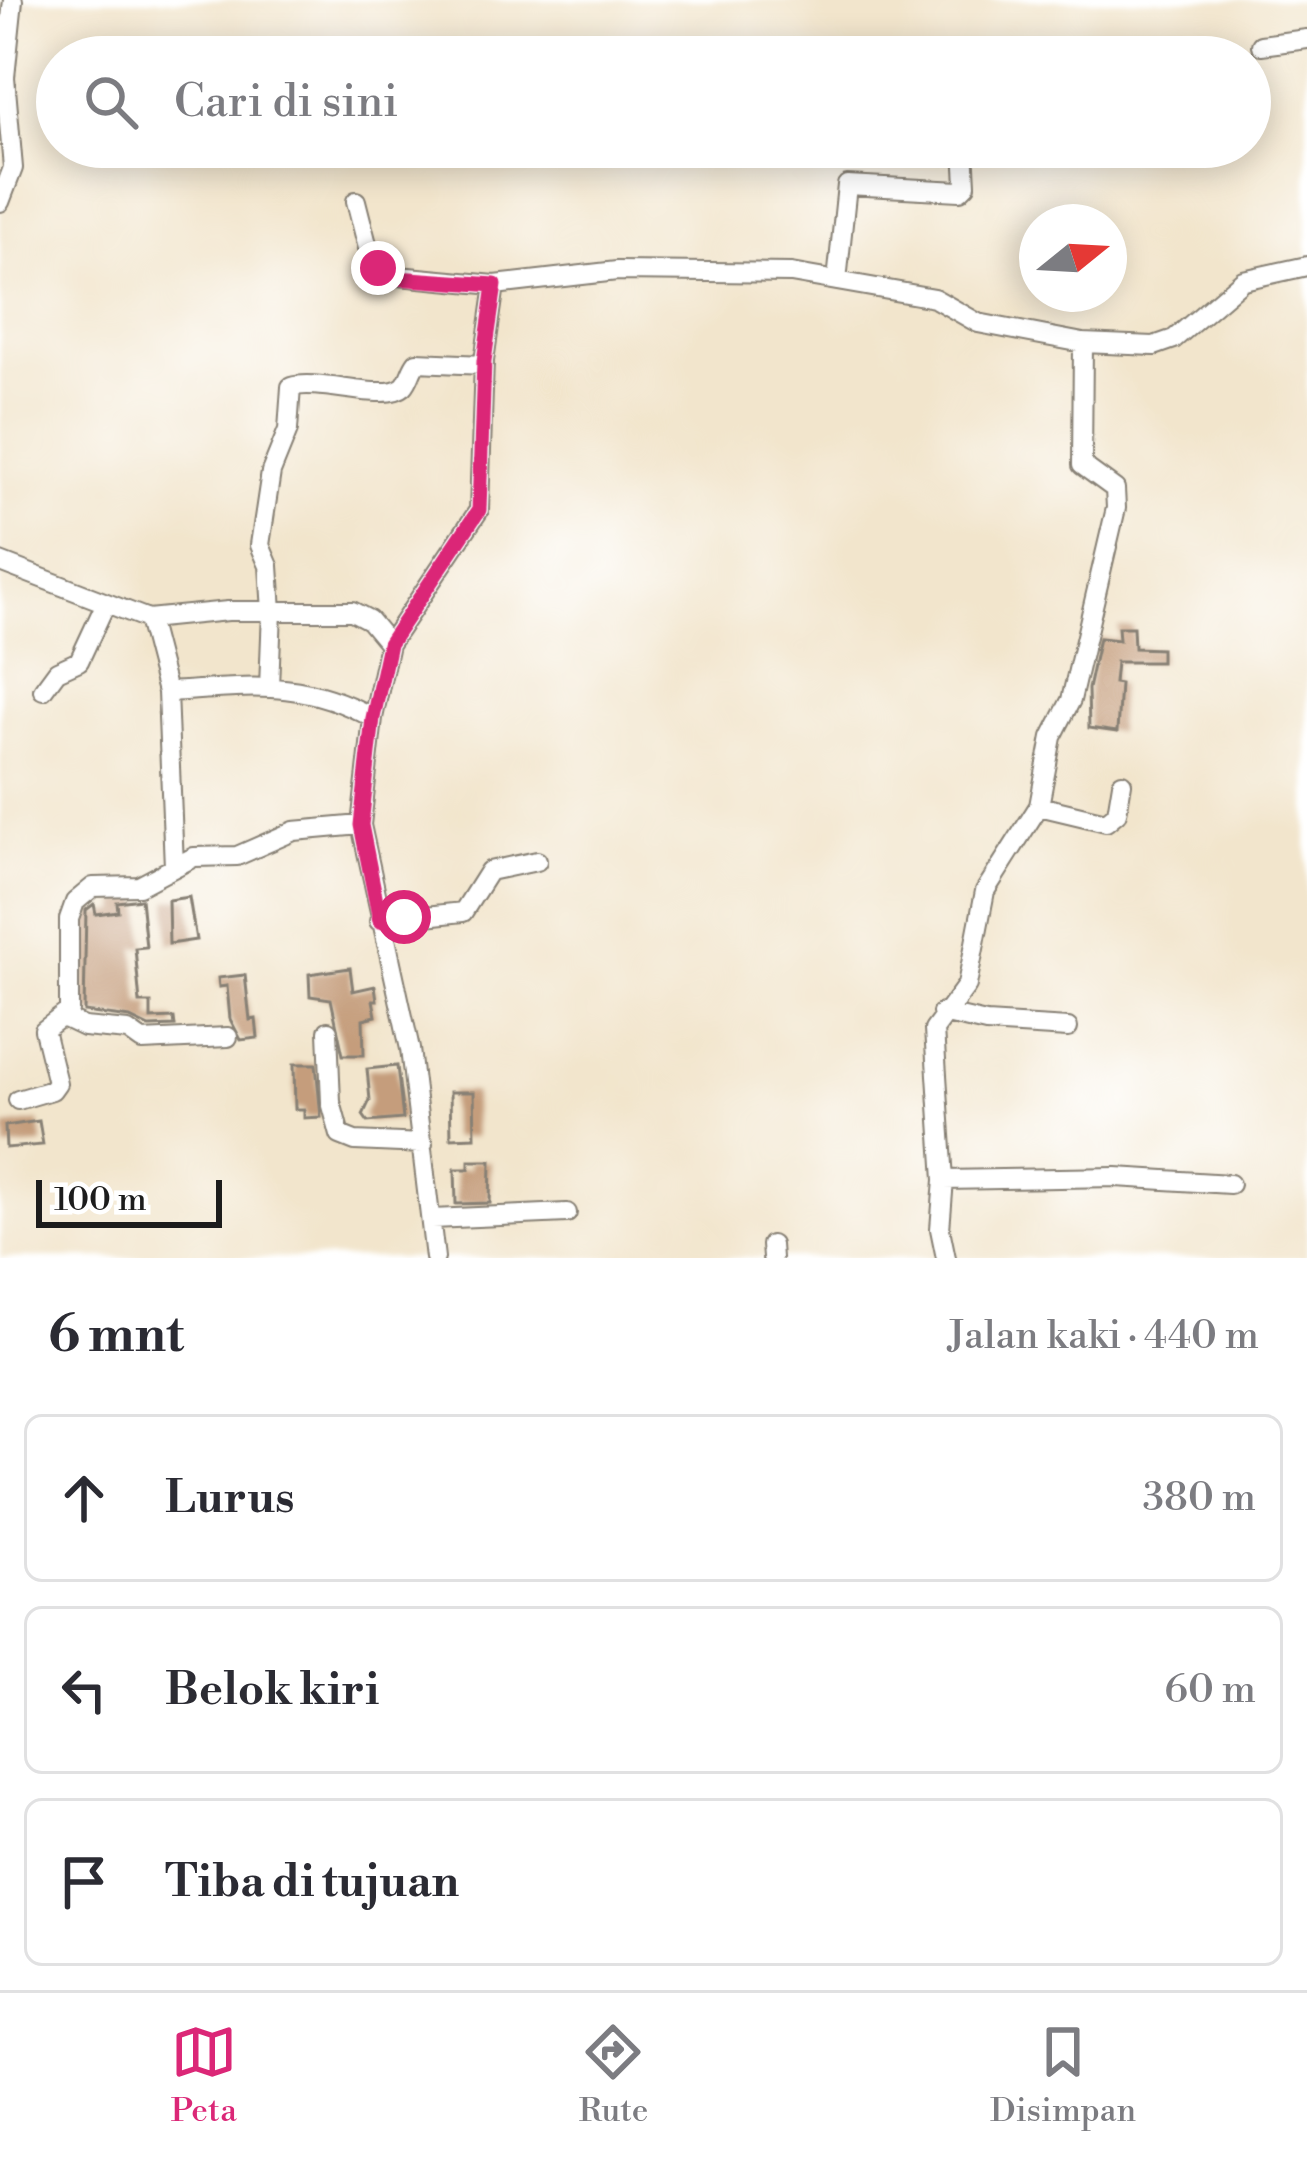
<!DOCTYPE html>
<html lang="id">
<head>
<meta charset="utf-8">
<style>
  :root { --surface:#fff; --page:#f7f7f7; --text:#2b2b33; --muted:#7c7c81; --line:#e1e1e2; --accent:#db2777 }
  body { margin:0; font-family:"Libre Bodoni",serif; background:var(--page); color:var(--text) }
  .compass { position:absolute; left:1019px; top:204px; width:108px; height:108px; border-radius:50%; background:var(--surface); box-shadow:0 6px 30px #0003; rotate:72deg }
  .scale { position:absolute; left:36px; bottom:30px; width:186px; box-sizing:border-box; padding-left:12px; border:6px solid #1c1c1c; border-top:0; font-size:33px; line-height:42px; white-space:nowrap; color:#1c1c1c; -webkit-text-stroke:9px #fff; paint-order:stroke }
  .stop { position:absolute; width:36px; height:36px; margin:-27px; border:9px solid #db2777; border-radius:50%; background:#fff }
  .stop.end { background:#db2777; border-color:#fff; box-shadow:0 3px 12px #0008 }
  .list { margin:0; padding:0; list-style:none }
  h2 { display:flex; justify-content:space-between; align-items:center; height:156px; margin:0; padding:0 48px; font-size:51px }
  h2 small { font-size:39px; font-weight:400; color:var(--muted) }
  .list li { display:grid; grid-template-columns:78px 1fr auto; gap:36px; align-items:center; box-sizing:border-box; height:168px; margin:0 24px 24px; padding:0 24px; border:3px solid var(--line); border-radius:18px }
  .list b { display:block; font-size:45px; white-space:nowrap }
  .list em { font-size:39px; font-style:normal; color:var(--muted) }
  .icon { flex:none; width:66px; height:66px; fill:none; stroke:currentColor; stroke-width:2; stroke-linecap:round; stroke-linejoin:round }
  .map { position:relative; flex:none; width:1307px; height:1258px; overflow:hidden }
  .search { position:absolute; background:var(--surface); box-shadow:0 6px 30px #0003; left:36px; right:36px; top:36px; height:132px; display:flex; align-items:center; gap:30px; box-sizing:border-box; padding:0 42px; border-radius:66px; color:var(--muted); font-size:45px }
  .sheet { height:732px; background:var(--surface) }
  nav { display:flex; justify-content:space-around; align-items:center; box-sizing:border-box; height:168px; border-top:3px solid var(--line); background:var(--surface); font-size:33px; color:var(--muted) }
  nav a { display:grid; justify-items:center; gap:6px }
  nav .on { color:var(--accent) }
  .map>svg:first-child { display:block }
</style>
</head>
<body>
<div class="map">
<svg width="1307" height="1258" viewBox="0 0 1307 1258">
  <rect width="100%" height="100%" fill="#fff"/>
  <filter id="ink" filterUnits="userSpaceOnUse"><feTurbulence type="fractalNoise" baseFrequency=".00833" numOctaves="2"/><feDisplacementMap in="SourceGraphic" scale="24" xChannelSelector="R" yChannelSelector="G"/><feConvolveMatrix kernelMatrix="1 2 1 2 8 2 1 2 1" color-interpolation-filters="sRGB"/></filter>
  <filter id="wash" filterUnits="userSpaceOnUse"><feTurbulence type="fractalNoise" baseFrequency=".004" numOctaves="4" result="noise"/><feDisplacementMap in="SourceGraphic" scale="48" xChannelSelector="R" yChannelSelector="G"/><feGaussianBlur stdDeviation="2.7" result="paint"/><feColorMatrix in="noise" values="0 0 0 0 0 0 0 0 0 0 0 0 0 0 0 0 0 1.4 0 .05"/><feComposite in="paint" operator="in"/></filter>
  <g filter="url(#wash)">
    <rect width="100%" height="100%" fill="#f2e5cc"/>
    <g id="blocks">
      <path fill="#c59d7b" d="M 1118,627 L 1133,627 L 1134,648 L 1161,649 L 1161,662 L 1116,662 L 1114,683 L 1120,684 L 1117,732 L 1089,728 L 1088,689 L 1099,638 L 1119,640 Z
        M 189,897 L 196,940 L 169,944 L 168,900 Z
        M 141,899 L 146,947 L 135,948 L 140,1003 L 151,1003 L 151,1019 L 174,1018 L 175,1026 L 149,1027 L 130,1018 L 84,1012 L 86,910 L 94,904 L 96,914 L 118,911 L 117,902 Z
        M 350,968 L 353,991 L 375,986 L 377,1000 L 373,1000 L 376,1016 L 363,1019 L 364,1055 L 343,1055 L 331,999 L 310,996 L 309,974 Z
        M 245,975 L 250,1020 L 256,1019 L 258,1038 L 241,1040 L 230,1019 L 227,986 L 219,987 L 218,978 Z
        M 294,1064 L 316,1064 L 321,1117 L 304,1118 L 304,1109 L 295,1109 Z
        M 397,1066 L 403,1119 L 368,1122 L 363,1115 L 370,1100 L 367,1069 Z
        M 450,1092 L 474,1092 L 475,1137 L 451,1138 Z
        M 39,1121 L 43,1145 L 6,1148 L 5,1126 Z
        M 469,1161 L 491,1161 L 490,1203 L 456,1204 L 455,1169 L 469,1169 Z"/>
    </g>
  </g>
  <g filter="url(#ink)">
    <use href="#blocks" fill-opacity="0" stroke="#878074" stroke-width="3"/>
    <g fill="none" stroke-linecap="round" stroke-linejoin="round">
      <defs>
        <path id="minor" d="M 1261,45 L 1307,39
          M 356,201 L 369,252 L 387,275 L 495,285
          M 0,202 L 13,168 L 5,77 L 13,0
          M 837,281 L 847,185 L 960,191 L 966,185 L 964,147
          M 0,562 L 148,619 L 228,611 L 352,611 L 369,620 L 389,644
          M 148,619 L 167,692 L 174,867
          M 269,687 L 272,611 L 269,566 L 260,545 L 271,472 L 288,430 L 291,387 C 319,378 386,403 404,386 C 410,380 411,369 417,362 L 484,365
          M 43,690 L 57,671 L 79,661 L 105,605
          M 167,692 C 246,688 301,677 373,718
          M 1039,806 L 1106,822 L 1117,813 L 1122,783
          M 379,921 L 463,912 L 489,871 L 537,861
          M 942,1013 L 986,1023 L 1068,1028
          M 65,1018 L 84,1027 L 128,1031 L 142,1041 L 228,1037
          M 328,1031 L 331,1102 L 340,1135 L 355,1141 L 423,1144
          M 18,1100 L 52,1090 L 57,1083 L 44,1030 L 69,1011 L 69,919 L 75,902 L 93,887 L 139,886 L 194,857 L 237,856 L 294,831 L 361,825
          M 944,1180 L 1116,1177 L 1230,1184
          M 432,1219 L 567,1213
          M 771,1245 L 772,1258
          M 435,1258 L 410,1049 L 361,825 L 373,718 L 389,644 L 479,510 L 484,361 L 495,285 L 617,271 L 791,273 L 934,298 L 978,323 L 1083,343 L 1154,346 L 1174,339 L 1243,280 L 1307,266
          M 946,1258 L 940,1229 L 944,1180 L 934,1030 L 967,985 L 985,891 L 1039,806 L 1052,737 L 1071,700 L 1116,508 L 1115,489 L 1082,465 L 1083,343"/>
      </defs>
      <use href="#minor" stroke="#878074" stroke-width="22"/>
      <use href="#minor" stroke="#fff" stroke-width="18"/>
    </g>
  </g>
  <g fill="none" stroke-linecap="round" stroke-linejoin="round" filter="url(#ink)">
    <path stroke="#db2777" stroke-width="15" d="M 378,268 L 396,278 L 495,285 L 484,361 L 479,510 L 389,644 L 373,718 L 361,825 L 380,921 L 404,917"/>
  </g>
</svg>
<svg class="compass" viewBox="-18 -18 36 36"><path d="M0-13l5 13h-10z" fill="#e53935"/><path d="M0 13l5-13h-10z" fill="#7c7c81"/></svg>
<div class="scale">100 m</div>
<div class="stop" style="left:404px;top:917px"></div>
<div class="stop end" style="left:378px;top:268px"></div>
<div class="search"><svg class="icon" aria-label="search" viewBox="0 0 24 24"><circle cx="10" cy="10" r="6"/><path d="M15 15l6 6"/></svg>Cari di sini</div>
</div>
<section class="sheet">
<h2>6 mnt<small>Jalan kaki · 440 m</small></h2>
<ul class="list">
<li><svg class="icon" aria-label="ahead" viewBox="0 0 24 24"><path d="M12 20V5M6 11l6-6 6 6"/></svg><div><b>Lurus</b></div><em>380 m</em></li>
<li><svg class="icon" aria-label="left" viewBox="0 0 24 24"><path d="M17 20v-9H6M10 6l-5 5 5 5"/></svg><div><b>Belok kiri</b></div><em>60 m</em></li>
<li><svg class="icon" aria-label="arrive" viewBox="0 0 24 24"><path d="M6 21V4h12l-3 4 3 4H6"/></svg><div><b>Tiba di tujuan</b></div></li>
</ul>
</section>
<nav>
<a class="on"><svg class="icon" aria-label="map" viewBox="0 0 24 24"><path d="M3 6l6-2 6 2 6-2v14l-6 2-6-2-6 2zM9 4v14M15 6v14"/></svg>Peta</a>
<a><svg class="icon" aria-label="directions" viewBox="0 0 24 24"><path d="M12 3l9 9-9 9-9-9zM9 14v-3h6M13 9l2 2-2 2"/></svg>Rute</a>
<a><svg class="icon" aria-label="saved" viewBox="0 0 24 24"><path d="M7 4h10v16l-5-4-5 4z"/></svg>Disimpan</a>
</nav>
</body>
</html>
